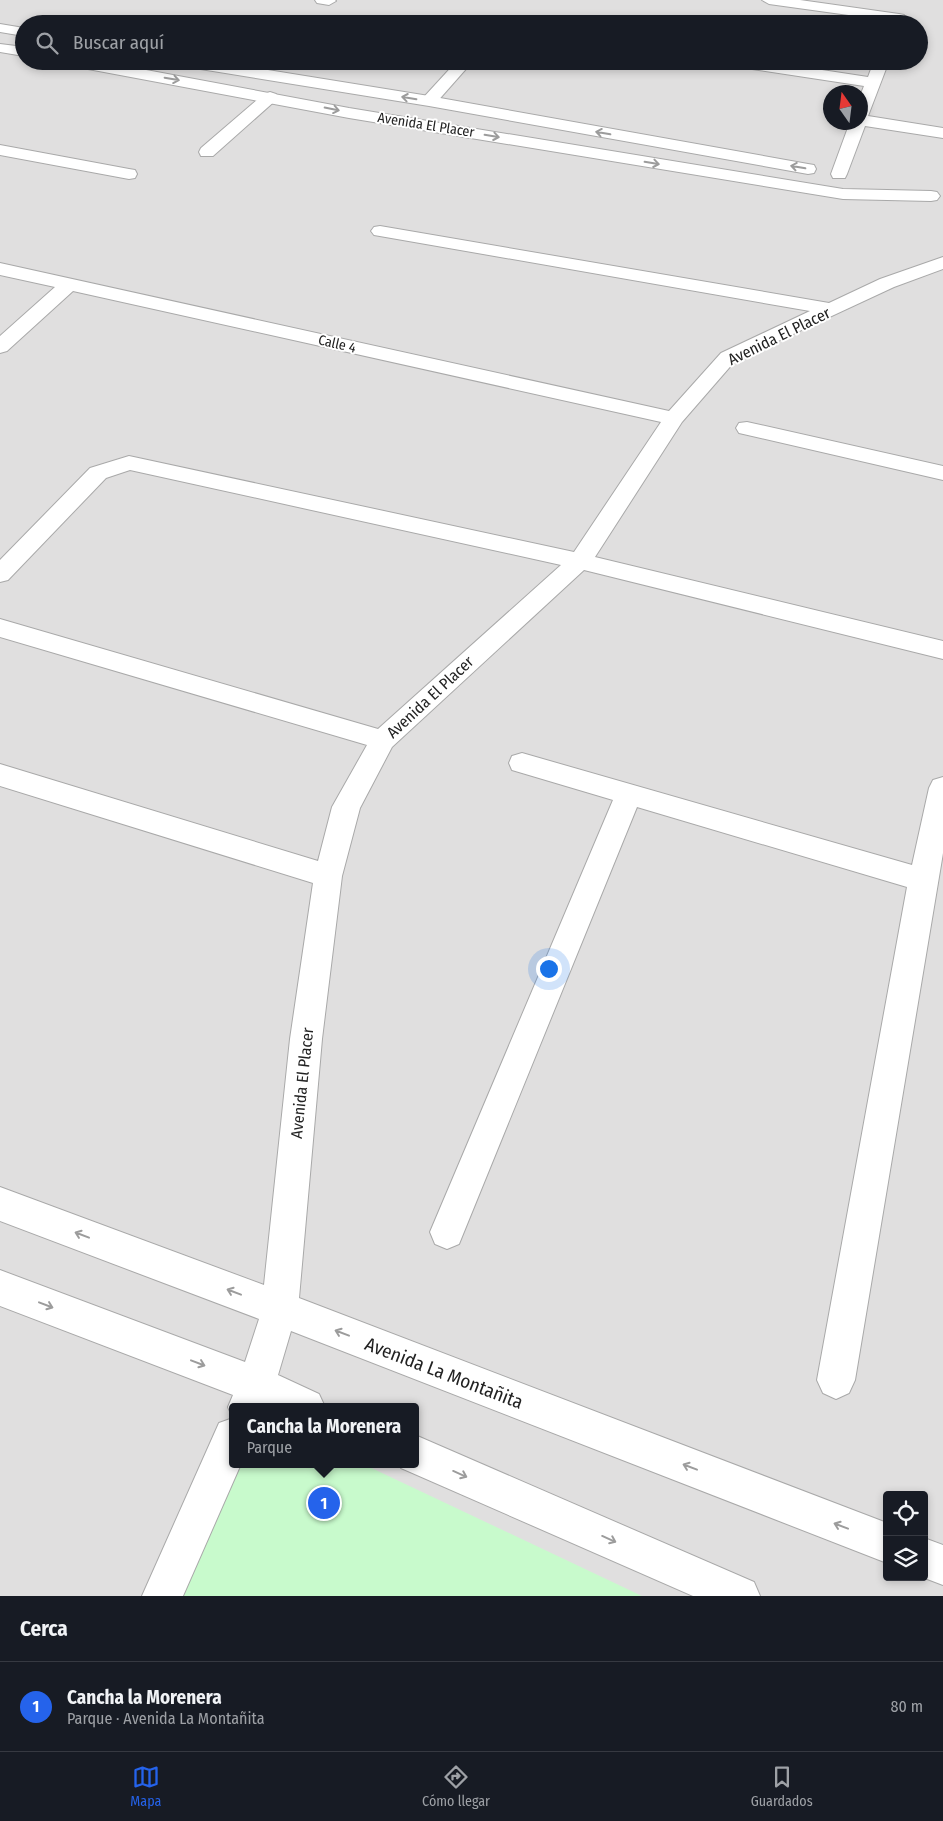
<!DOCTYPE html>
<html lang="es">
<head>
<meta charset="utf-8">
<style>
  :root { --surface:#171b24; --page:#20242c; --text:#f1f3f6; --muted:#9ea1a6; --line:#363941; --accent:#2563eb }
  body { margin:0; font-family:"Fira Sans Condensed",sans-serif; background:var(--page); color:var(--text) }
  .controls { position:absolute; right:15px; bottom:15px; display:grid; overflow:hidden; border-radius:5px; box-shadow:0 2px 8px #0003 }
  .controls button { width:45px; height:45px; display:grid; place-items:center; padding:0; border:0; border-bottom:1px solid var(--line); background:var(--surface); color:var(--text); font:25px sans-serif }
  .compass { position:absolute; left:823px; top:85px; width:45px; height:45px; border-radius:50%; background:var(--surface); box-shadow:0 2px 8px #0003; rotate:346deg }
  .you { position:absolute; left:548px; top:968px; width:18px; height:18px; margin:-12px; border:4px solid #fff; border-radius:50%; background:#1a73e8; box-shadow:0 0 0 8px #1a73e833 }
  .badge { display:grid; place-items:center; width:32px; height:32px; border-radius:50%; background:var(--accent); color:#fff; font-size:16px; font-weight:700 }
  .pin { position:absolute; translate:-50% -50%; border:2px solid #fff; box-shadow:0 1px 5px #0006 }
  .popup { position:absolute; left:229px; top:1403px; width:190px; height:65px; box-sizing:border-box; display:grid; place-content:center; border-radius:5px; background:var(--surface); filter:drop-shadow(0 1px 4px #0005); font-size:16px; white-space:nowrap; color:var(--muted) }
  .popup b { font-size:19px; color:var(--text) }
  .popup::after { content:''; position:absolute; left:50%; top:100%; margin-left:-10px; border:10px solid transparent; border-top-color:var(--surface) }
  .list { margin:0; padding:0; list-style:none }
  h2 { display:flex; justify-content:space-between; align-items:center; height:65px; margin:0; padding:0 20px; font-size:21px }
  h2 small { font-size:16px; font-weight:400; color:var(--muted) }
  .list li { display:grid; grid-template-columns:32px 1fr auto; gap:15px; align-items:center; box-sizing:border-box; height:90px; padding:0 20px; border-top:1px solid var(--line) }
  .list b { display:block; font-size:19px; white-space:nowrap }
  .list p { margin:0; font-size:16px; white-space:nowrap; color:var(--muted) }
  .list em { font-size:16px; font-style:normal; color:var(--muted) }
  .icon { flex:none; width:28px; height:28px; fill:none; stroke:currentColor; stroke-width:2; stroke-linecap:round; stroke-linejoin:round }
  .map { position:relative; flex:none; width:943px; height:1596px; overflow:hidden }
  .search { position:absolute; background:var(--surface); box-shadow:0 2px 8px #0003; left:15px; right:15px; top:15px; height:55px; display:flex; align-items:center; gap:12px; box-sizing:border-box; padding:0 18px; border-radius:28px; color:var(--muted); font-size:19px }
  .sheet { height:155px; background:var(--surface) }
  nav { display:flex; justify-content:space-around; align-items:center; box-sizing:border-box; height:70px; border-top:1px solid var(--line); background:var(--surface); font-size:14px; color:var(--muted) }
  nav a { display:grid; justify-items:center; gap:2px }
  nav .on { color:var(--accent) }
  .map>svg:first-child { display:block }
</style>
</head>
<body>
<div class="map">
<svg width="943" height="1596" viewBox="0 0 943 1596">
  <rect width="100%" height="100%" fill="#f2efe9"/>
  <path fill="#e0dfdf" fill-rule="evenodd" d="M 0,0 L 943,0 L 943,1596 L 0,1596 ZM 24,24 L 919,24 L 919,61 L 24,61 ZM 830,92 L 860,92 L 860,122 L 830,122 ZM 233,1407 L 415,1407 L 415,1464 L 233,1464 ZM 887,1495 L 924,1495 L 924,1577 L 887,1577 Z"/>
  <path fill="#c8facc" d="M 233,1464 L 363,1464 L 642,1596 L 159,1596 Z"/>
  <g fill="none" stroke-linecap="round" stroke-linejoin="round">
    <defs>
      <path id="minor" d="M 315,0 L 335,0 L 336,1 L 329,5 L 317,3 Z
        M 762,0 L 800,0 L 899,14 L 904,15 L 906,18 L 904,21 L 899,22 L 769,4 Z
        M 457,61 L 473,61 L 435,104 L 423,104 L 421,101 L 423,98 Z
        M 725,61 L 763,61 L 868,77 L 874,61 L 889,61 L 868,116 L 943,128 L 943,138 L 865,126 L 847,174 L 845,178 L 833,178 L 831,174 L 850,122 L 860,122 L 860,96 L 864,86 L 732,66 L 727,64 Z
        M 270,92 L 276,94 L 278,97 L 276,100 L 213,156 L 201,156 L 199,152 L 201,148 L 264,94 Z
        M 0,145 L 129,169 L 135,170 L 137,174 L 135,178 L 129,179 L 0,155 Z
        M 380,226 L 829,303 L 880,279 L 943,257 L 943,269 L 894,287 L 735,361 L 682,422 L 595,557 L 943,641 L 943,659 L 584,570 L 392,747 L 360,808 L 342,876 L 322,1039 L 299,1298 L 887,1523 L 887,1563 L 291,1331 L 278,1375 L 319,1394 L 325,1407 L 233,1407 L 233,1464 L 241,1464 L 183,1596 L 142,1596 L 219,1423 L 233,1418 L 228,1407 L 233,1395 L 0,1306 L 0,1270 L 245,1362 L 259,1319 L 0,1221 L 0,1187 L 264,1285 L 290,1039 L 313,883 L 0,786 L 0,764 L 318,861 L 332,807 L 367,745 L 0,637 L 0,619 L 378,729 L 561,565 L 130,470 L 106,478 L 8,580 L 0,582 L 0,560 L 90,468 L 129,456 L 574,552 L 661,422 L 73,291 L 7,351 L 0,353 L 0,336 L 55,287 L 0,275 L 0,263 L 669,411 L 721,353 L 810,311 L 374,235 L 371,231 L 374,227 Z
        M 747,422 L 943,466 L 943,480 L 739,433 L 736,428 L 739,423 Z
        M 522,753 L 912,865 L 929,788 L 933,780 L 943,777 L 943,853 L 855,1380 L 849,1393 L 836,1399 L 823,1393 L 817,1380 L 907,887 L 637,807 L 459,1244 L 447,1249 L 435,1244 L 430,1232 L 613,800 L 512,770 L 509,763 L 512,756 Z
        M 415,1435 L 754,1582 L 760,1596 L 693,1596 L 401,1468 L 400,1464 L 415,1464 Z
        M 924,1538 L 943,1545 L 943,1585 L 922,1577 L 924,1577 Z"/>
      <path id="tertiary" d="M 0,24 L 24,28 L 24,36 L 0,32 Z
        M 0,44 L 24,47 L 24,56 L 0,52 Z
        M 65,61 L 98,61 L 349,108 L 843,189 L 931,191 L 937,192 L 940,196 L 937,200 L 931,201 L 843,199 L 349,118 L 72,66 L 67,64 Z
        M 175,61 L 212,61 L 429,96 L 808,164 L 814,165 L 816,169 L 814,173 L 808,174 L 429,106 L 182,66 L 177,64 Z"/>
    </defs>
    <use href="#minor" stroke="#a9a9a9" stroke-width="2"/>
    <use href="#tertiary" stroke="#a9a9a9" stroke-width="2"/>
    <use href="#minor" fill="#fff" fill-rule="evenodd"/>
    <use href="#tertiary" fill="#fff" fill-rule="evenodd"/>
  </g>
  <defs><path id="oneway-shaft" d="M-6 0H5M1.5-3L5.5 0L1.5 3" fill="none" stroke-width="1.6" stroke-linecap="round" stroke-linejoin="round" transform="scale(1.25)"/></defs>
  <g stroke="#9c9c9c">
    <use href="#oneway-shaft" transform="translate(172 79) rotate(10)"/>
    <use href="#oneway-shaft" transform="translate(409 98) rotate(-171)"/>
    <use href="#oneway-shaft" transform="translate(332 109) rotate(11)"/>
    <use href="#oneway-shaft" transform="translate(603 133) rotate(-170)"/>
    <use href="#oneway-shaft" transform="translate(492 136) rotate(9)"/>
    <use href="#oneway-shaft" transform="translate(652 163) rotate(9)"/>
    <use href="#oneway-shaft" transform="translate(798 167) rotate(-170)"/>
    <use href="#oneway-shaft" transform="translate(82 1235) rotate(-159)"/>
    <use href="#oneway-shaft" transform="translate(234 1292) rotate(-159)"/>
    <use href="#oneway-shaft" transform="translate(46 1305) rotate(21)"/>
    <use href="#oneway-shaft" transform="translate(342 1333) rotate(-159)"/>
    <use href="#oneway-shaft" transform="translate(198 1363) rotate(21)"/>
    <use href="#oneway-shaft" transform="translate(690 1467) rotate(-159)"/>
    <use href="#oneway-shaft" transform="translate(460 1474) rotate(24)"/>
    <use href="#oneway-shaft" transform="translate(841 1526) rotate(-159)"/>
    <use href="#oneway-shaft" transform="translate(609 1539) rotate(24)"/>
  </g>
  <g text-anchor="middle" dominant-baseline="central" stroke-width="4" stroke-linejoin="round" paint-order="stroke">
    <g font-size="14" fill="#222" stroke="#fff">
      <text transform="translate(426 125) rotate(9)">Avenida El Placer</text>
      <text transform="translate(337 344) rotate(13)">Calle 4</text>
    </g>
    <g font-size="16" fill="#222" stroke="#fff">
      <text transform="translate(779 336) rotate(-26)">Avenida El Placer</text>
      <text transform="translate(430 697) rotate(-43)">Avenida El Placer</text>
      <text transform="translate(302 1083) rotate(-84)">Avenida El Placer</text>
    </g>
    <g font-size="19" fill="#222" stroke="#fff">
      <text transform="translate(444 1373) rotate(21)">Avenida La Montañita</text>
    </g>
  </g>
</svg>
<div class="controls">
<button><svg class="icon" aria-label="locate" viewBox="0 0 24 24"><circle cx="12" cy="12" r="6"/><path d="M12 2v4M12 18v4M2 12h4M18 12h4"/></svg></button>
<button><svg class="icon" aria-label="layers" viewBox="0 0 24 24"><path d="M12 4l9 5-9 5-9-5zM3 14l9 5 9-5"/></svg></button>
</div>
<svg class="compass" viewBox="-18 -18 36 36"><path d="M0-13l5 13h-10z" fill="#e53935"/><path d="M0 13l5-13h-10z" fill="#9ea1a6"/></svg>
<div class="you"></div>
<div class="pin badge" style="left:324px;top:1503px">1</div>
<div class="popup"><b>Cancha la Morenera</b>Parque</div>
<div class="search"><svg class="icon" aria-label="search" viewBox="0 0 24 24"><circle cx="10" cy="10" r="6"/><path d="M15 15l6 6"/></svg>Buscar aquí</div>
</div>
<section class="sheet">
<h2>Cerca<small></small></h2>
<ul class="list">
<li><span class="badge">1</span><div><b>Cancha la Morenera</b><p>Parque · Avenida La Montañita</p></div><em>80 m</em></li>
</ul>
</section>
<nav>
<a class="on"><svg class="icon" aria-label="map" viewBox="0 0 24 24"><path d="M3 6l6-2 6 2 6-2v14l-6 2-6-2-6 2zM9 4v14M15 6v14"/></svg>Mapa</a>
<a><svg class="icon" aria-label="directions" viewBox="0 0 24 24"><path d="M12 3l9 9-9 9-9-9zM9 14v-3h6M13 9l2 2-2 2"/></svg>Cómo llegar</a>
<a><svg class="icon" aria-label="saved" viewBox="0 0 24 24"><path d="M7 4h10v16l-5-4-5 4z"/></svg>Guardados</a>
</nav>
</body>
</html>
